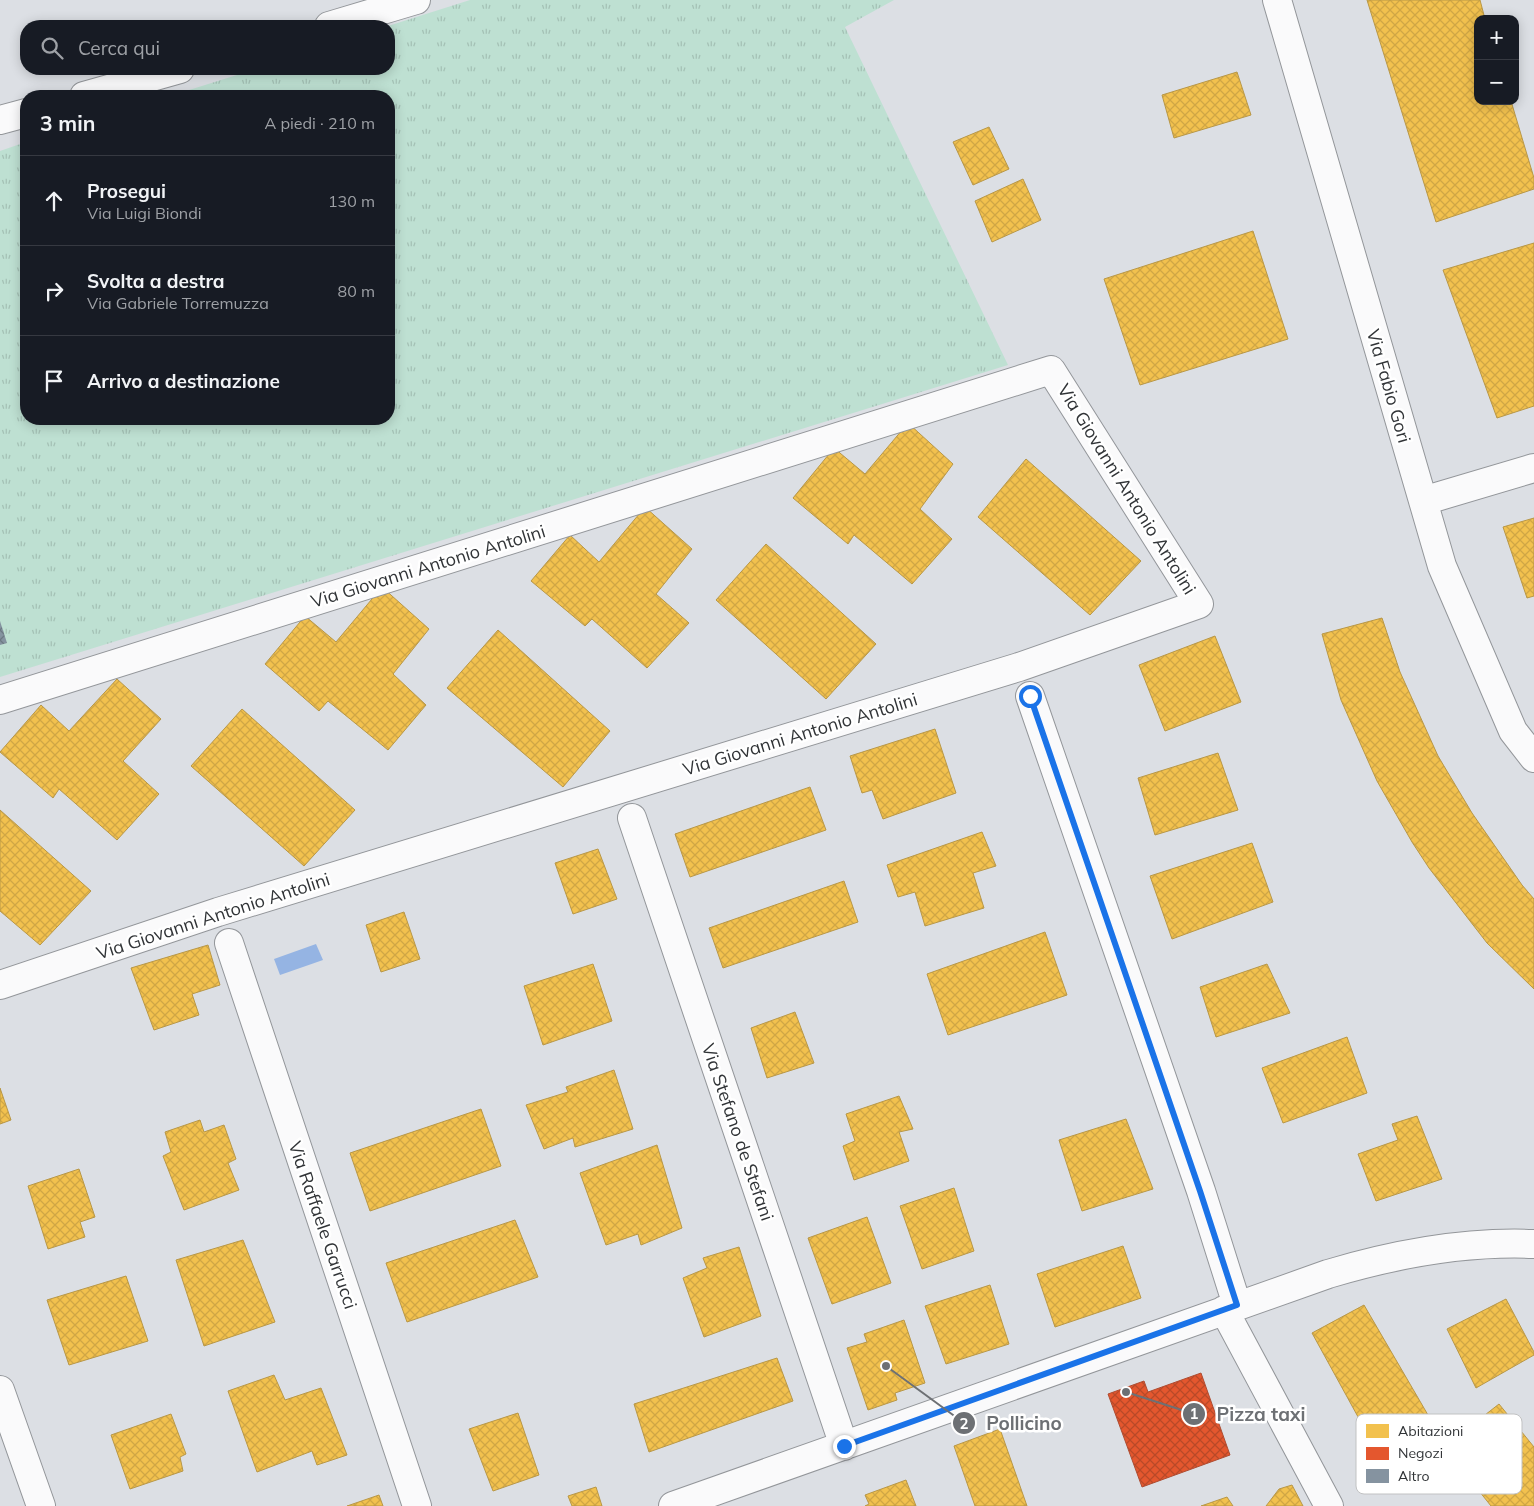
<!DOCTYPE html>
<html lang="it">
<head>
<meta charset="utf-8">
<style>
  :root { --surface:#171b24; --page:#20242c; --text:#f1f3f6; --muted:#9ea1a6; --line:#363941 }
  body { margin:0; font-family:Mulish,sans-serif; background:var(--page); color:var(--text) }
  .controls { position:absolute; right:15px; top:15px; display:grid; overflow:hidden; border-radius:10px; box-shadow:0 2px 12px #0003 }
  .controls button { width:45px; height:45px; display:grid; place-items:center; padding:0; border:0; border-bottom:1px solid var(--line); background:var(--surface); color:var(--text); font:25px sans-serif }
  .stop { position:absolute; width:15px; height:15px; margin:-11px; border:4px solid #1a73e8; border-radius:50%; background:#fff }
  .stop.end { background:#1a73e8; border-color:#fff; box-shadow:0 1px 5px #0008 }
  .list { margin:0; padding:0; list-style:none }
  h2 { display:flex; justify-content:space-between; align-items:center; height:65px; margin:0; padding:0 20px; font-size:21px }
  h2 small { font-size:16px; font-weight:400; color:var(--muted) }
  .list li { display:grid; grid-template-columns:32px 1fr auto; gap:15px; align-items:center; box-sizing:border-box; height:90px; padding:0 20px; border-top:1px solid var(--line) }
  .list b { display:block; font-size:19px; white-space:nowrap }
  .list p { margin:0; font-size:16px; white-space:nowrap; color:var(--muted) }
  .list em { font-size:16px; font-style:normal; color:var(--muted) }
  .icon { flex:none; width:28px; height:28px; fill:none; stroke:currentColor; stroke-width:2; stroke-linecap:round; stroke-linejoin:round }
  .map { position:relative; flex:none; width:1534px; height:1506px; overflow:hidden }
  .search { position:absolute; background:var(--surface); box-shadow:0 2px 12px #0003; left:20px; top:20px; width:375px; height:55px; display:flex; align-items:center; gap:12px; box-sizing:border-box; padding:0 18px; border-radius:20px; color:var(--muted); font-size:19px }
  .panel { position:absolute; background:var(--surface); box-shadow:0 2px 12px #0003; left:20px; top:90px; width:375px; height:335px; border-radius:20px }
  .map>svg:first-child { display:block }
</style>
</head>
<body>
<div class="map">
<svg width="1534" height="1506" viewBox="0 0 1534 1506">
  <defs>
    <pattern id="grass-tufts" width="24" height="20" patternUnits="userSpaceOnUse" patternTransform="scale(1.25)"><rect width="24" height="20" fill="#bee0d2"/><path d="M3 7l-1-3M5 7V3M7 7l1-3M15 17l-1-3M17 17v-4M19 17l1-3" fill="none" stroke="#a4c1b5"/></pattern>
    <pattern id="homes-cross-hatch" width="8" height="8" patternUnits="userSpaceOnUse" patternTransform="scale(1.25)"><rect width="8" height="8" fill="#f2c14e"/><path d="M0 0l8 8M0 8l8-8" fill="none" stroke="#d0a645"/></pattern>
    <pattern id="shops-cross-hatch" width="8" height="8" patternUnits="userSpaceOnUse" patternTransform="scale(1.25)"><rect width="8" height="8" fill="#e4572e"/><path d="M0 0l8 8M0 8l8-8" fill="none" stroke="#b94928"/></pattern>
    <pattern id="building-cross-hatch" width="8" height="8" patternUnits="userSpaceOnUse" patternTransform="scale(1.25)"><rect width="8" height="8" fill="#8593a0"/><path d="M0 0l8 8M0 8l8-8" fill="none" stroke="#6d7983"/></pattern>
  </defs>
  <rect width="100%" height="100%" fill="#dcdfe4"/>
  <path fill="url(#grass-tufts)" d="M 470,0 L 894,0 L 845,27 L 1008,365 L 0,677 L 0,151 L 26,142 L 26,419 L 389,419 L 389,96 L 170,96 L 256,69 L 389,69 L 388,26 Z"/>
  <path fill="#95b4e3" d="M 316,944 L 323,960 L 280,975 L 274,959 Z"/>
  <path fill="url(#homes-cross-hatch)" stroke="#b89747" d="M 1367,0 L 1480,0 L 1485,19 L 1478,19 L 1478,101 L 1511,101 L 1534,178 L 1534,189 L 1436,222 Z
    M 1237,72 L 1251,115 L 1174,138 L 1162,95 Z
    M 989,127 L 1009,169 L 973,185 L 953,142 Z
    M 1023,179 L 1041,220 L 992,242 L 975,201 Z
    M 1253,231 L 1288,339 L 1140,385 L 1104,279 Z
    M 1534,243 L 1534,406 L 1497,418 L 1443,270 Z
    M 908,423 L 953,464 L 920,509 L 952,539 L 912,584 L 854,535 L 848,544 L 793,498 L 834,448 L 865,474 Z
    M 1026,459 L 1141,561 L 1090,615 L 978,517 Z
    M 645,507 L 692,549 L 656,594 L 689,623 L 647,668 L 592,619 L 585,626 L 531,581 L 570,535 L 599,562 Z
    M 1534,518 L 1534,596 L 1527,598 L 1503,527 Z
    M 766,544 L 876,644 L 826,699 L 716,600 Z
    M 382,587 L 429,629 L 393,674 L 426,705 L 388,750 L 328,701 L 319,711 L 265,664 L 305,616 L 336,642 Z
    M 1382,618 L 1400,672 L 1438,756 L 1472,813 L 1522,885 L 1534,899 L 1534,989 L 1487,943 L 1429,868 L 1412,842 L 1377,781 L 1341,700 L 1322,634 Z
    M 498,630 L 610,731 L 563,787 L 447,688 Z
    M 1215,636 L 1241,702 L 1165,731 L 1139,665 Z
    M 117,679 L 161,719 L 123,761 L 159,794 L 117,840 L 59,789 L 53,798 L 0,752 L 41,705 L 69,731 Z
    M 242,709 L 355,810 L 304,866 L 191,766 Z
    M 935,729 L 956,793 L 883,819 L 872,790 L 862,793 L 850,756 Z
    M 1218,753 L 1238,810 L 1155,835 L 1138,778 Z
    M 810,787 L 826,830 L 690,877 L 675,834 Z
    M 0,810 L 91,891 L 40,945 L 0,911 Z
    M 982,832 L 996,866 L 973,873 L 984,908 L 925,926 L 915,892 L 898,897 L 887,865 Z
    M 1252,843 L 1273,902 L 1172,939 L 1150,876 Z
    M 598,849 L 617,899 L 573,914 L 555,863 Z
    M 844,881 L 858,922 L 723,968 L 709,928 Z
    M 404,912 L 420,959 L 381,972 L 366,925 Z
    M 1045,932 L 1067,995 L 948,1035 L 927,974 Z
    M 208,945 L 220,985 L 192,994 L 199,1015 L 154,1030 L 131,968 Z
    M 593,964 L 612,1021 L 543,1045 L 524,986 Z
    M 1267,964 L 1290,1013 L 1216,1037 L 1200,987 Z
    M 795,1012 L 814,1063 L 767,1078 L 751,1028 Z
    M 1347,1037 L 1367,1093 L 1283,1123 L 1262,1068 Z
    M 614,1070 L 633,1129 L 575,1147 L 573,1138 L 544,1149 L 526,1105 L 568,1092 L 566,1087 Z
    M 0,1088 L 11,1120 L 0,1124 Z
    M 899,1096 L 913,1129 L 899,1132 L 909,1161 L 854,1180 L 843,1146 L 855,1141 L 846,1114 Z
    M 481,1109 L 501,1166 L 370,1211 L 350,1153 Z
    M 1417,1116 L 1442,1179 L 1376,1201 L 1358,1154 L 1398,1140 L 1392,1124 Z
    M 1126,1119 L 1153,1189 L 1082,1211 L 1059,1140 Z
    M 200,1120 L 204,1132 L 224,1125 L 236,1159 L 228,1163 L 239,1190 L 184,1210 L 163,1156 L 171,1152 L 165,1132 Z
    M 657,1145 L 682,1228 L 641,1245 L 638,1234 L 606,1245 L 580,1173 Z
    M 79,1169 L 95,1217 L 80,1222 L 85,1237 L 48,1249 L 28,1186 Z
    M 954,1188 L 974,1251 L 922,1269 L 900,1206 Z
    M 867,1217 L 891,1283 L 832,1304 L 808,1238 Z
    M 515,1220 L 538,1277 L 407,1322 L 386,1263 Z
    M 243,1240 L 275,1322 L 204,1346 L 176,1260 Z
    M 1123,1246 L 1141,1298 L 1055,1327 L 1037,1274 Z
    M 739,1247 L 761,1316 L 704,1337 L 683,1278 L 707,1268 L 703,1258 Z
    M 126,1276 L 148,1341 L 69,1365 L 47,1300 Z
    M 990,1285 L 1009,1344 L 946,1364 L 925,1306 Z
    M 1506,1299 L 1534,1352 L 1534,1355 L 1476,1388 L 1447,1329 Z
    M 1364,1305 L 1428,1415 L 1374,1446 L 1312,1333 Z
    M 904,1320 L 925,1383 L 895,1393 L 897,1400 L 868,1410 L 847,1348 L 867,1342 L 864,1334 Z
    M 777,1358 L 793,1401 L 649,1452 L 634,1404 Z
    M 274,1375 L 285,1400 L 321,1388 L 347,1455 L 317,1465 L 312,1451 L 257,1472 L 228,1391 Z
    M 1499,1404 L 1534,1447 L 1534,1506 L 1491,1506 L 1444,1447 Z
    M 518,1413 L 539,1475 L 493,1491 L 469,1429 Z
    M 171,1414 L 186,1454 L 180,1457 L 183,1471 L 130,1489 L 111,1435 Z
    M 1000,1429 L 1027,1506 L 975,1506 L 954,1446 Z
    M 906,1480 L 916,1506 L 865,1506 L 869,1504 L 865,1495 Z
    M 1292,1485 L 1303,1506 L 1266,1506 L 1279,1489 Z
    M 596,1487 L 602,1506 L 572,1506 L 568,1496 Z
    M 379,1495 L 383,1506 L 347,1506 Z
    M 1227,1497 L 1233,1506 L 1201,1506 Z"/>
  <path fill="url(#shops-cross-hatch)" stroke="#ae4c31" d="M 1201,1373 L 1230,1455 L 1142,1487 L 1108,1394 L 1144,1381 L 1148,1392 Z"/>
  <path fill="url(#building-cross-hatch)" d="M 0,621 L 7,643 L 0,645 Z"/>
  <g fill="none" stroke-linecap="round" stroke-linejoin="round">
    <defs>
      <path id="minor" d="M 1277,0 L 1442,566 L 1513,731 L 1534,758
        M 329,26 L 416,0
        M 84,96 L 180,69
        M 0,120 L 26,113
        M 1423,501 L 1534,468
        M 1030,696 L 1201,1191 L 1237,1305
        M 0,700 L 1051,370 L 1199,604 L 1019,667 L 218,912 L 0,985
        M 632,818 L 844,1446
        M 229,943 L 417,1506
        M 1224,1310 L 1329,1506
        M 0,1390 L 41,1506
        M 673,1506 L 1328,1274 C 1395,1254 1465,1241 1534,1244"/>
    </defs>
    <use href="#minor" stroke="#93969a" stroke-width="30"/>
    <use href="#minor" stroke="#fafafb" stroke-width="28"/>
  </g>
  <g fill="none" stroke-linecap="round" stroke-linejoin="round">
    <path stroke="#1a73e8" stroke-width="6" d="M 844,1446 L 1237,1305 L 1200,1191 L 1030,696"/>
  </g>
  <g text-anchor="middle" dominant-baseline="central" stroke-width="5" stroke-linejoin="round" paint-order="stroke">
    <g font-size="18" fill="#313437" stroke="#fff">
      <text transform="translate(1389 386) rotate(74)">Via Fabio Gori</text>
      <text transform="translate(1127 489) rotate(58)">Via Giovanni Antonio Antolini</text>
      <text transform="translate(428 566) rotate(-17)">Via Giovanni Antonio Antolini</text>
      <text transform="translate(800 734) rotate(-17)">Via Giovanni Antonio Antolini</text>
      <text transform="translate(213 916) rotate(-18)">Via Giovanni Antonio Antolini</text>
      <text transform="translate(738 1132) rotate(71)">Via Stefano de Stefani</text>
      <text transform="translate(323 1225) rotate(71)">Via Raffaele Garrucci</text>
    </g>
  </g>
  <rect x="1356" y="1414" width="166" height="80" rx="8" fill="#fff" stroke="#c1c2c3" stroke-width="1"/>
  <rect x="1366" y="1424" width="23" height="14" fill="#f2c14e"/>
  <rect x="1366" y="1447" width="23" height="13" fill="#e4572e"/>
  <rect x="1366" y="1469" width="23" height="14" fill="#8593a0"/>
  <g font-size="14" fill="#313437">
    <text x="1398" y="1436">Abitazioni</text>
    <text x="1398" y="1458">Negozi</text>
    <text x="1398" y="1481">Altro</text>
  </g>
  <path fill="none" stroke="#6d7074" stroke-width="2" d="M1126 1392L1194 1414M886 1366L964 1423"/>
  <g fill="#6d7074" stroke="#fff" stroke-width="2">
    <circle cx="1126" cy="1392" r="5"/>
    <circle cx="886" cy="1366" r="5"/>
    <circle cx="1194" cy="1414" r="12"/>
    <circle cx="964" cy="1423" r="12"/>
  </g>
  <g font-size="15" text-anchor="middle" font-weight="bold" fill="#fff">
    <text x="1194" y="1419">1</text>
    <text x="964" y="1429">2</text>
  </g>
  <g font-size="19" text-anchor="middle" font-weight="bold" fill="#6d7074" stroke="#fff" stroke-width="5" stroke-linejoin="round" paint-order="stroke">
    <text x="1261" y="1421">Pizza taxi</text>
    <text x="1024" y="1430">Pollicino</text>
  </g>
</svg>
<div class="controls">
<button>+</button>
<button>−</button>
</div>
<div class="stop" style="left:1030px;top:696px"></div>
<div class="stop end" style="left:844px;top:1446px"></div>
<div class="search"><svg class="icon" aria-label="search" viewBox="0 0 24 24"><circle cx="10" cy="10" r="6"/><path d="M15 15l6 6"/></svg>Cerca qui</div>
<section class="panel">
<h2>3 min<small>A piedi · 210 m</small></h2>
<ul class="list">
<li><svg class="icon" aria-label="ahead" viewBox="0 0 24 24"><path d="M12 20V5M6 11l6-6 6 6"/></svg><div><b>Prosegui</b><p>Via Luigi Biondi</p></div><em>130 m</em></li>
<li><svg class="icon" aria-label="right" viewBox="0 0 24 24"><path d="M7 20v-9h11M14 6l5 5-5 5"/></svg><div><b>Svolta a destra</b><p>Via Gabriele Torremuzza</p></div><em>80 m</em></li>
<li><svg class="icon" aria-label="arrive" viewBox="0 0 24 24"><path d="M6 21V4h12l-3 4 3 4H6"/></svg><div><b>Arrivo a destinazione</b></div></li>
</ul>
</section>
</div>
</body>
</html>
